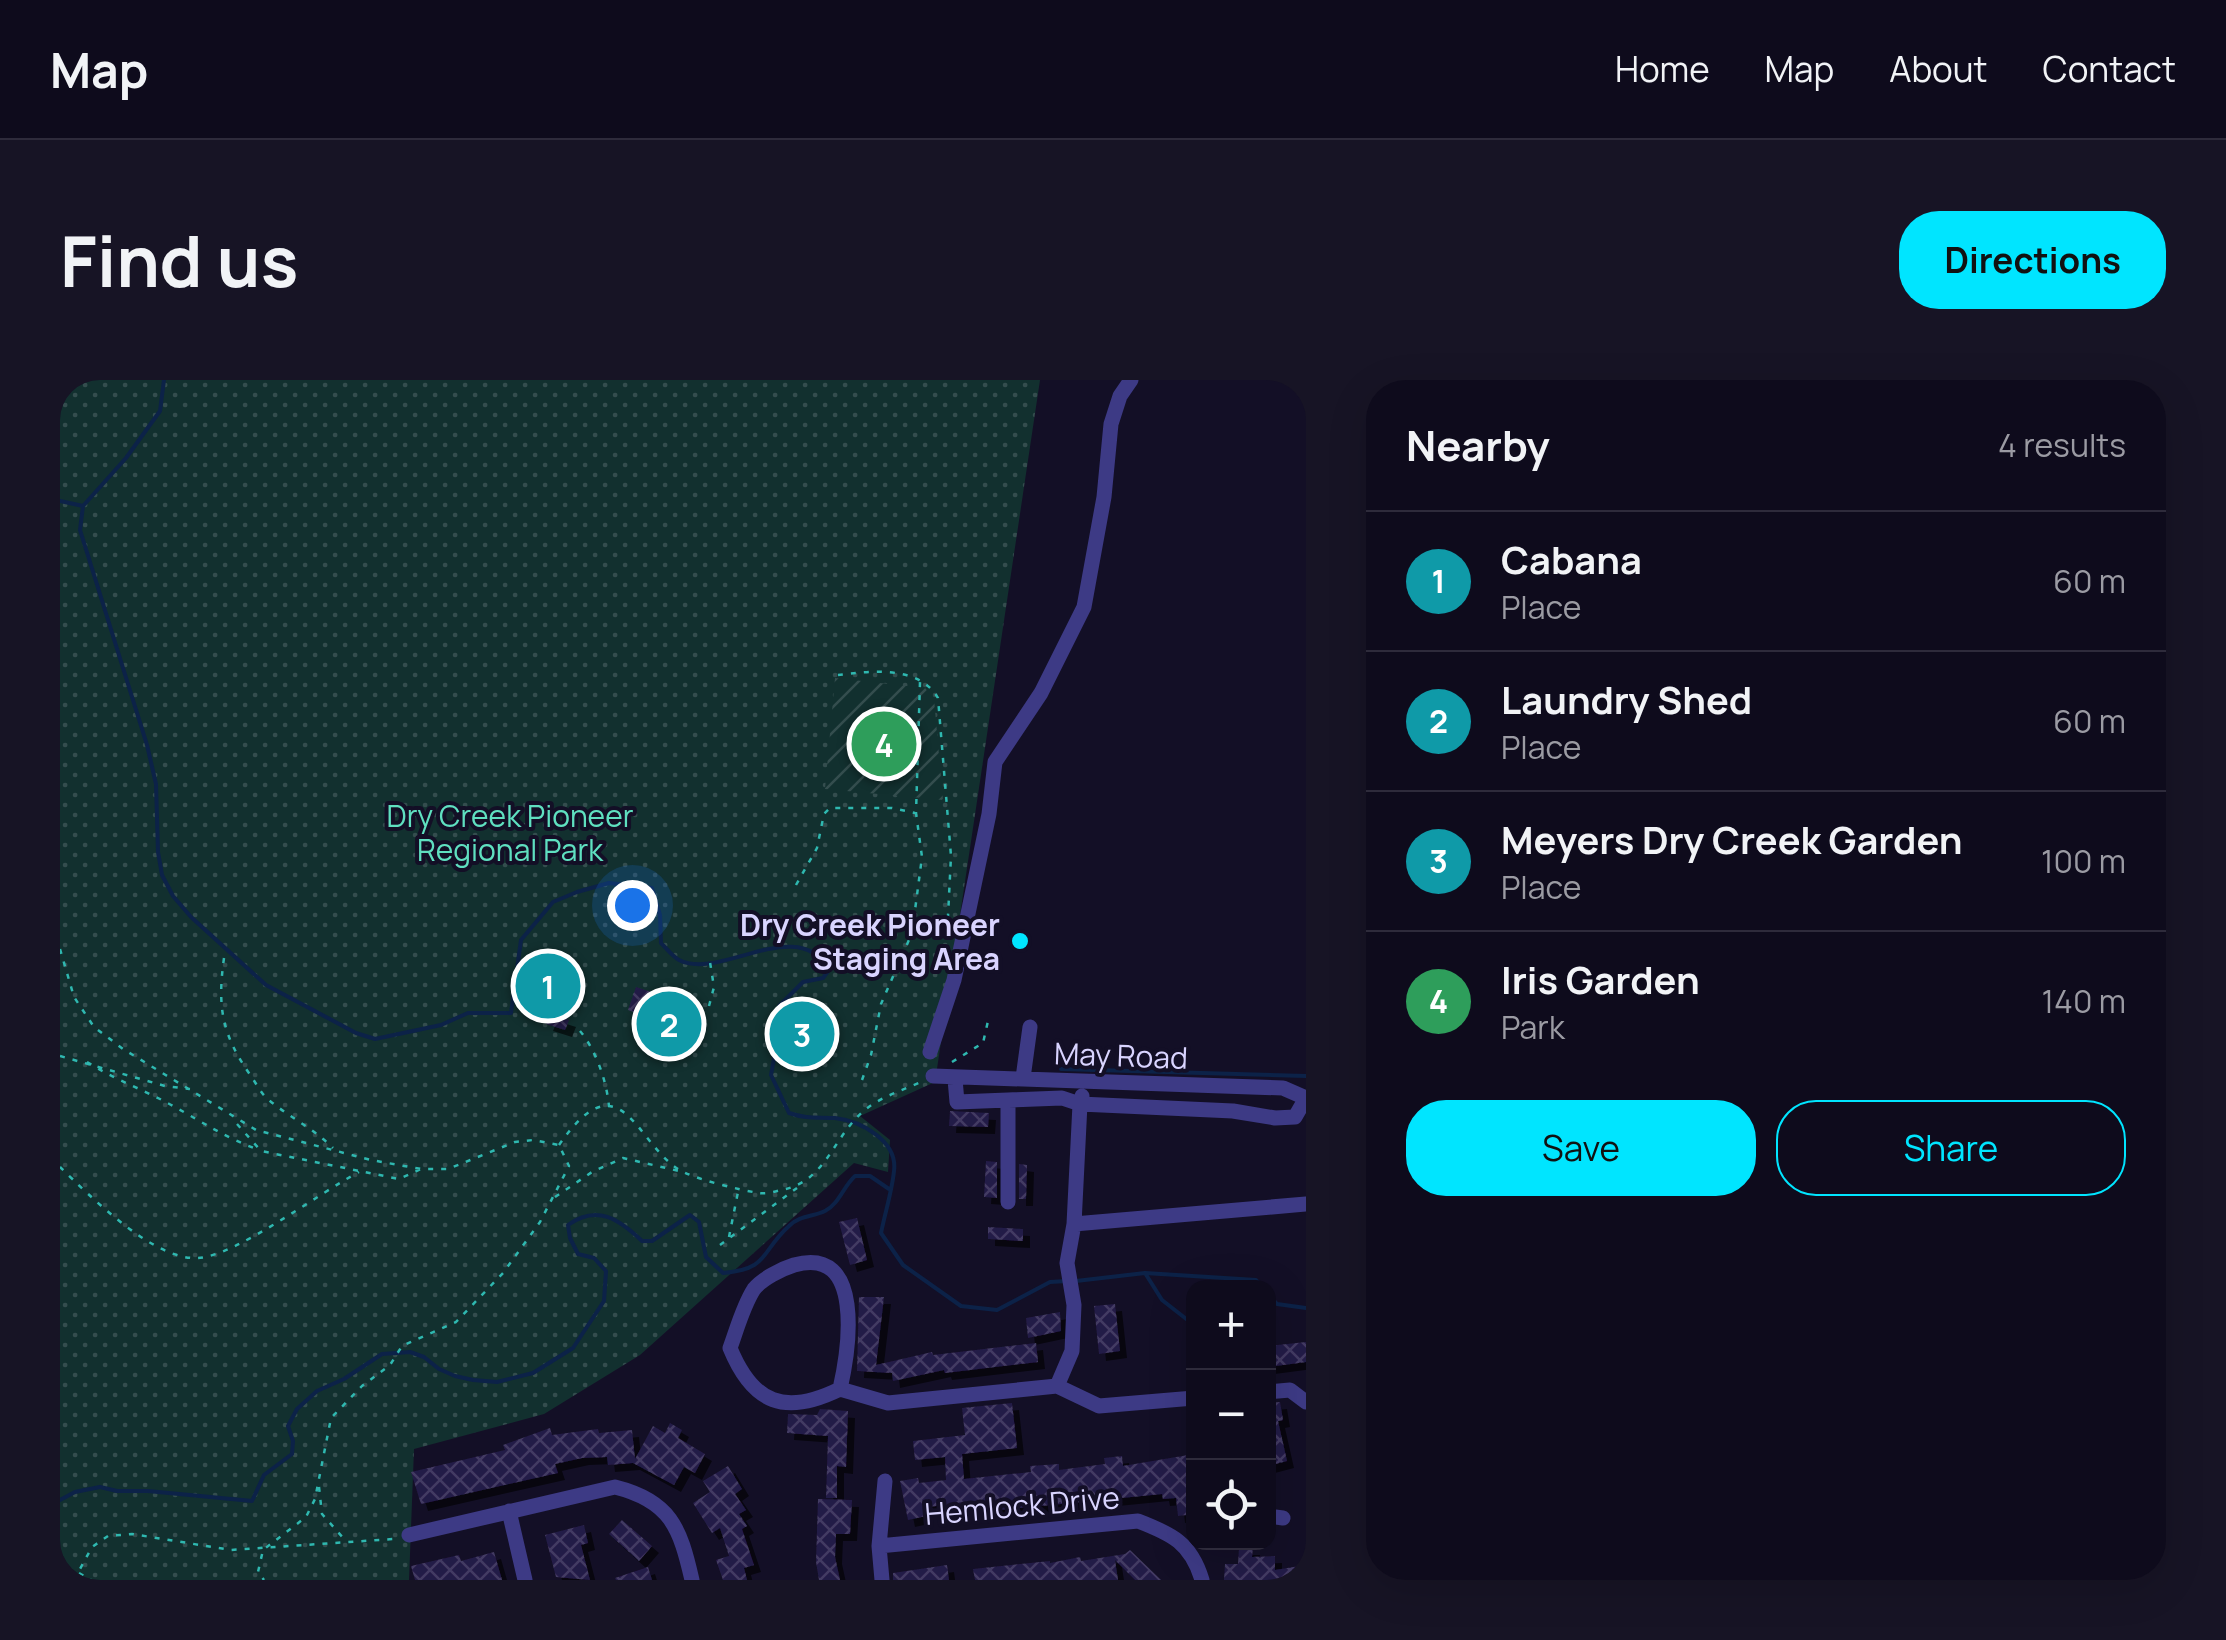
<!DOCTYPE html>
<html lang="en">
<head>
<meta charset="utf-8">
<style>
  :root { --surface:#0e0b1c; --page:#171425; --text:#f1f3f6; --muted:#9b9ba3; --line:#2e2b3b; --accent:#00e5ff }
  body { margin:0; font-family:Manrope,sans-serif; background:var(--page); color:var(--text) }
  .controls { position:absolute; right:30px; bottom:30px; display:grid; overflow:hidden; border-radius:20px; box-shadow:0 10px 40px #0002 }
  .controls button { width:90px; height:90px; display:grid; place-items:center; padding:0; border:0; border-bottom:2px solid var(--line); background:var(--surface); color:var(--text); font:50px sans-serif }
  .you { position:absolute; left:572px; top:525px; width:35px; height:35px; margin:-25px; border:8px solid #fff; border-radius:50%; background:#1a73e8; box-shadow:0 0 0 15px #1a73e833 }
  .badge { display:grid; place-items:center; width:65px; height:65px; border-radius:50%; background:var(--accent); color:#fff; font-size:32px; font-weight:700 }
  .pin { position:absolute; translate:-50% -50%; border:5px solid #fff; box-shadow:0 2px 10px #0006 }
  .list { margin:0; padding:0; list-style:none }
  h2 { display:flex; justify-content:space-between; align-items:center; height:130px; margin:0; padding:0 40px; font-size:42px }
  h2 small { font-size:32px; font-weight:400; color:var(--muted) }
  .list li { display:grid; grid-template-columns:65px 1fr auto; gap:30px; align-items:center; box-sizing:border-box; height:140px; padding:0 40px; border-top:2px solid var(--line) }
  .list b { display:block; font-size:38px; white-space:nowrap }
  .list p { margin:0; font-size:32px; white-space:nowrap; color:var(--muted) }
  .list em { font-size:32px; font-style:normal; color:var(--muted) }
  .actions { display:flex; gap:20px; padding:30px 40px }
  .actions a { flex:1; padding:22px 0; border:2px solid var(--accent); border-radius:40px; text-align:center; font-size:35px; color:var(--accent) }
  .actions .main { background:var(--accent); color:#111 }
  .icon { flex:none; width:55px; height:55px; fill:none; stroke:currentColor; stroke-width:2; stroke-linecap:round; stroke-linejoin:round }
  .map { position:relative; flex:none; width:1246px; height:1200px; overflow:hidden; border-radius:40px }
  header { display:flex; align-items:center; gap:60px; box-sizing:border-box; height:140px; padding:0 50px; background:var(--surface); border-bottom:2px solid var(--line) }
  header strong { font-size:48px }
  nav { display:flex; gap:55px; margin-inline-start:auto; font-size:35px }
  .intro { display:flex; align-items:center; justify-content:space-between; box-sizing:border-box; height:240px; padding:0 60px }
  h1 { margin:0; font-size:70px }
  .button { padding:25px 45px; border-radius:40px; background:var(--accent); color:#111; font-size:35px; font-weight:700 }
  main { display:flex; gap:60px; padding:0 60px }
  aside { flex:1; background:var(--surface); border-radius:40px; box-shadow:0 10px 40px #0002 }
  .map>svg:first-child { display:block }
</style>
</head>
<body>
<header>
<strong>Map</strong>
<nav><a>Home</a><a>Map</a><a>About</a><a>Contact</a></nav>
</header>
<div class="intro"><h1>Find us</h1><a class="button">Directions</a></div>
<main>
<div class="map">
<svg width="1246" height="1200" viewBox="0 0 1246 1200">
  <defs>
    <pattern id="grass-dots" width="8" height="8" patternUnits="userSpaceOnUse" patternTransform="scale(2.5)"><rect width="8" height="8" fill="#12302f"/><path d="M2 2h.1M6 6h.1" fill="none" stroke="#344d4e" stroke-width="1.8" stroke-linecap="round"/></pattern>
    <pattern id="garden-furrows" width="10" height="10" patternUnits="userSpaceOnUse" patternTransform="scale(2.5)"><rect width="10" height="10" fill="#12302f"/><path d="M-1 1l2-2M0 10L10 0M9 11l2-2" fill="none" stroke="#344d4e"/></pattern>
    <pattern id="building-cross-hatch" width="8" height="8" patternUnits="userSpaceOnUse" patternTransform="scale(2.5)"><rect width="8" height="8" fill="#241b47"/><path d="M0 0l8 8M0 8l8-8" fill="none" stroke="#433b63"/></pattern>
    <filter id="shadow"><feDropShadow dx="7" dy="7" stdDeviation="0" flood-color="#0009"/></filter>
  </defs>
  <rect width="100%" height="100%" fill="#130f26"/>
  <path fill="url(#grass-dots)" d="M 0,0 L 980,0 L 875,702 L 800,736 L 830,760 L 828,792 L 794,783 L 580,975 L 484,1034 L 354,1069 L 349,1200 L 0,1200 Z"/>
  <path fill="url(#garden-furrows)" d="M 775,298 L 865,308 L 874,319 L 883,420 L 765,409 Z"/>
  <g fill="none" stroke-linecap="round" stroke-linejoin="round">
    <path stroke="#0c2248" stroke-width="4" d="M 104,0 L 100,31 L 66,78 L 23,126 L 20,150 L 87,365 L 96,404 L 98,472 L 102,495 L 113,516 L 131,537 L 206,605 L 296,653 L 315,659 L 381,645 L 408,633 L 451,633 L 461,560 L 493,522 L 517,512 L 549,503 L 592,508 L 600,535 L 601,563 C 606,568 613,577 619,580 C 660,601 738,533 769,590 L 763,598 L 743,602 L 719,626 L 721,641 L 711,695 L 729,733 C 746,739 758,737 775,738 C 801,741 838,761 834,791 C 832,811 825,833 821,853 L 843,885 L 901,926 L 937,930 L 990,902 L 1007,901
      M 0,121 L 23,126
      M 1001,689 L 1246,696
      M 1085,893 L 1102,920 L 1134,945
      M 1016,901 L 1085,893 L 1196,900 L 1203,908
      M 1208,914 L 1217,924 L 1246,928
      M 0,1120 L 15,1112 L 40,1107 L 57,1111 L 88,1111 L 192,1121 L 204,1095 L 232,1074 L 233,1061 L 228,1046 L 237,1029 L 257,1011 L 284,999 L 322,974 L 350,972 L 364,977 L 379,989 L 395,996 L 413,1000 L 437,1002 L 473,993 L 513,968 L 544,921 L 546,891 L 534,878 L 518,874 L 510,858 L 508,845 C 537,824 559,839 582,861 L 592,861 L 630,835 L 639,842 L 646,877 L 663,893 C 710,889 700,872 729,846 C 740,835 753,837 765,831 C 779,824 783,807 795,796 L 810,796 L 829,809"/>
  </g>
  <path fill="url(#building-cross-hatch)" filter="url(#shadow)" d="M 576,607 L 610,618 L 602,642 L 568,630 Z
    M 490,634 L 509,640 L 505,650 L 486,644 Z
    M 890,731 L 929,733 L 928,747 L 889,746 Z
    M 926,781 L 937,782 L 937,818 L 924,817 Z
    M 959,784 L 967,785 L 966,819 L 959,819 Z
    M 797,838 L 807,880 L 790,885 L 779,842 Z
    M 928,847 L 963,849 L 963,861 L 928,859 Z
    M 799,917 L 824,917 L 816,985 L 872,972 L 873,975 L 976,963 L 978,982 L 885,993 L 884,990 L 833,1001 L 832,993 L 797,991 Z
    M 1055,924 L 1060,971 L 1039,974 L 1034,926 Z
    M 1000,932 L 1001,951 L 968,958 L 966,938 Z
    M 1246,962 L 1246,982 L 1208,987 L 1208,966 Z
    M 1220,1022 L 1223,1040 L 1218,1041 L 1227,1081 L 1208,1086 L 1208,1023 Z
    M 952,1023 L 957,1068 L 902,1074 L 904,1099 L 971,1092 L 970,1086 L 999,1084 L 999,1090 L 1045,1084 L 1044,1078 L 1062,1076 L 1063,1086 L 1134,1074 L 1134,1134 L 1118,1136 L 1116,1118 L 1103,1119 L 1102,1114 L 891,1135 L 890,1125 L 864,1127 L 866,1136 L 848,1140 L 840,1101 L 858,1098 L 859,1103 L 886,1100 L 885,1077 L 855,1080 L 853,1061 L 905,1055 L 902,1028 Z
    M 760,1029 L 788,1031 L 786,1087 L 777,1086 L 777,1118 L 766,1118 L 768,1056 L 727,1053 L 728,1034 L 757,1035 Z
    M 610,1043 L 622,1050 L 618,1058 L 645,1074 L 635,1093 L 624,1087 L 614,1105 L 573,1083 L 548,1085 L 547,1077 L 522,1078 L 495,1084 L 498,1093 L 361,1124 L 351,1092 L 445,1070 L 443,1065 L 490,1048 L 492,1055 L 538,1049 L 539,1053 L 572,1050 L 575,1079 L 593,1046 L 605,1053 Z
    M 668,1086 L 682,1109 L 675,1114 L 686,1130 L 679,1134 L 687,1146 L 682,1149 L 694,1185 L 684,1188 L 687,1200 L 663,1200 L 656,1180 L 669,1176 L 660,1148 L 652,1153 L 633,1123 L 650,1112 L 643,1101 Z
    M 758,1119 L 792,1120 L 790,1154 L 776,1154 L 775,1177 L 780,1200 L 759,1200 L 756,1182 Z
    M 562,1140 L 592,1166 L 579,1181 L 549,1154 Z
    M 524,1145 L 528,1163 L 521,1165 L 530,1200 L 496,1197 L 485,1155 Z
    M 1179,1168 L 1193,1168 L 1192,1177 L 1215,1176 L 1215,1190 L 1246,1185 L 1246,1200 L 1164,1200 L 1165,1184 L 1178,1184 Z
    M 1070,1170 L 1101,1200 L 1075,1200 L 1055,1180 L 1058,1200 L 915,1200 L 913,1189 L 990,1181 L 990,1183 L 1020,1177 L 1021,1181 L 1065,1174 Z
    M 434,1172 L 442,1200 L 355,1200 L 351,1186 L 399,1175 L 401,1181 Z
    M 887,1185 L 889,1200 L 833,1200 L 833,1193 Z
    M 588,1187 L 592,1200 L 556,1200 L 555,1198 Z"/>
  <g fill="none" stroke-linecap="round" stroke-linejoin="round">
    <path stroke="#2fb8b0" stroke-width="2.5" stroke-dasharray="5 8" stroke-linecap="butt" d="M 778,295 C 810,291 859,285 878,318 L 891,476 L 887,556
      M 736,505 L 757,468 L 764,434 L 770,428 L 832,428 L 855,433
      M 0,569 L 14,617 L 34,647 L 63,669 L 196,750 L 311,780 L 361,789 L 388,789 L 455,762 L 473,760 L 499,765 L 509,786 L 480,842 L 443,893 L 396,942 L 342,966 L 330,985 L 302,1006 L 271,1038 L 255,1119 L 246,1137 L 203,1170 L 198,1192 L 204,1200
      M 164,578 C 157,628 162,655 191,696 C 197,705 202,715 210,721 C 231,738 254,749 273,768
      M 649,626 L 654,607 L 649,576
      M 520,651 C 536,670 547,702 549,727
      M 0,676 L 105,706 L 130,709
      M 27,682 C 55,700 85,710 113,726 C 144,743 164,757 199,770
      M 892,682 L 923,663 L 928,641
      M 802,700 L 811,675 L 821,624 L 852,553 L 862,477 L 856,433 L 860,302
      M 177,744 L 201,771 L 339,799 L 361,789
      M 499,765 C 560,677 575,761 618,789 C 633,799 680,810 699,813 C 706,814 714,812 721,810 C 767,802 773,755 806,729 C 821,717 843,710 861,702
      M 0,787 C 30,816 94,881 138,878 C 176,876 259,813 299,792
      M 495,817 L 532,792 L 563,778 L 619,791
      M 669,857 L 679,807
      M 660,865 L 737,808
      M 259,1107 L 262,1134 L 285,1160
      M 19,1193 L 31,1200
      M 14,1200 L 32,1167 L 48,1156 L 72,1154 L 171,1170 L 333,1159"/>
    <path stroke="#3d3a85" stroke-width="15" d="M 870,672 L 894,600 L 929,434 L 935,382 L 981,313 L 1024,227 L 1044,117 L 1051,44 L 1060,16 L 1071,0
      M 873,696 L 1223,708 L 1246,718 L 1235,737 L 1215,738 L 1173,731 L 1020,724 L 1014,844 L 1007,883 L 1014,925 L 1012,971 L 997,1006 L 1039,1026 L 1134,1018
      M 963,698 L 970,647
      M 895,699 L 897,722 L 948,720
      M 948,822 L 948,720 L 1002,718 L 1020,724 L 1022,716
      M 1014,844 L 1246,824
      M 780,1009 C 725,1036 693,1024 670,968 C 677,949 683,926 694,909 C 702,899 721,889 734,885 C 805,865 789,969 780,1009 L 828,1023 L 997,1006
      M 1208,1012 L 1230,1010 L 1246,1022
      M 449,1131 L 465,1200
      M 1208,1136 L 1223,1138
      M 349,1155 L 555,1107 C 611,1121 620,1148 632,1200
      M 819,1166 L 1078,1141 C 1112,1154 1131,1163 1142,1200
      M 822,1200 L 819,1166 L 825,1101"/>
  </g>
  <circle fill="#00e5ff" stroke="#130f26" stroke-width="4" cx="960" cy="561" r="10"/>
  <g text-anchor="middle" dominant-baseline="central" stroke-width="8" stroke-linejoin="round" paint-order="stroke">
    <g font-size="30" fill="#5fe0c0" stroke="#130f26">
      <text x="450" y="435">Dry Creek Pioneer<tspan x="450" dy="34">Regional Park</tspan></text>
    </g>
    <g font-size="30" font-weight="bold" fill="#d9d4ff" stroke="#130f26" text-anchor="end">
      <text x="940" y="544">Dry Creek Pioneer<tspan x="940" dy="34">Staging Area</tspan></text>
    </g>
    <g font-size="30" fill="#d9d4ff" stroke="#130f26">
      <text transform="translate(1061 675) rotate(2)">May Road</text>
      <text transform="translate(962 1125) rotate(-5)">Hemlock Drive</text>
    </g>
  </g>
</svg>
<div class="controls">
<button>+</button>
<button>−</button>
<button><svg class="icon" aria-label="locate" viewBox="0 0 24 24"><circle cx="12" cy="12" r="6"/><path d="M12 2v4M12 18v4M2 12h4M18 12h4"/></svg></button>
</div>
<div class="you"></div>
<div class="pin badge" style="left:488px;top:606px;background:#0f9aa8">1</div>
<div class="pin badge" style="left:609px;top:644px;background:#0f9aa8">2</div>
<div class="pin badge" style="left:742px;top:654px;background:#0f9aa8">3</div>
<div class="pin badge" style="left:824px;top:364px;background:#2e9e5b">4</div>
</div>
<aside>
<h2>Nearby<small>4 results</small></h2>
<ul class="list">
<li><span class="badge" style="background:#0f9aa8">1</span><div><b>Cabana</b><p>Place</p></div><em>60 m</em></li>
<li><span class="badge" style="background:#0f9aa8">2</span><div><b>Laundry Shed</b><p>Place</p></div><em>60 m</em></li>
<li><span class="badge" style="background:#0f9aa8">3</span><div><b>Meyers Dry Creek Garden</b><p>Place</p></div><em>100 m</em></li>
<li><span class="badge" style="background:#2e9e5b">4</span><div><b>Iris Garden</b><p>Park</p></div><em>140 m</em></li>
</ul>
<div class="actions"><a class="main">Save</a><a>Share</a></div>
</aside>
</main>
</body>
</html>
